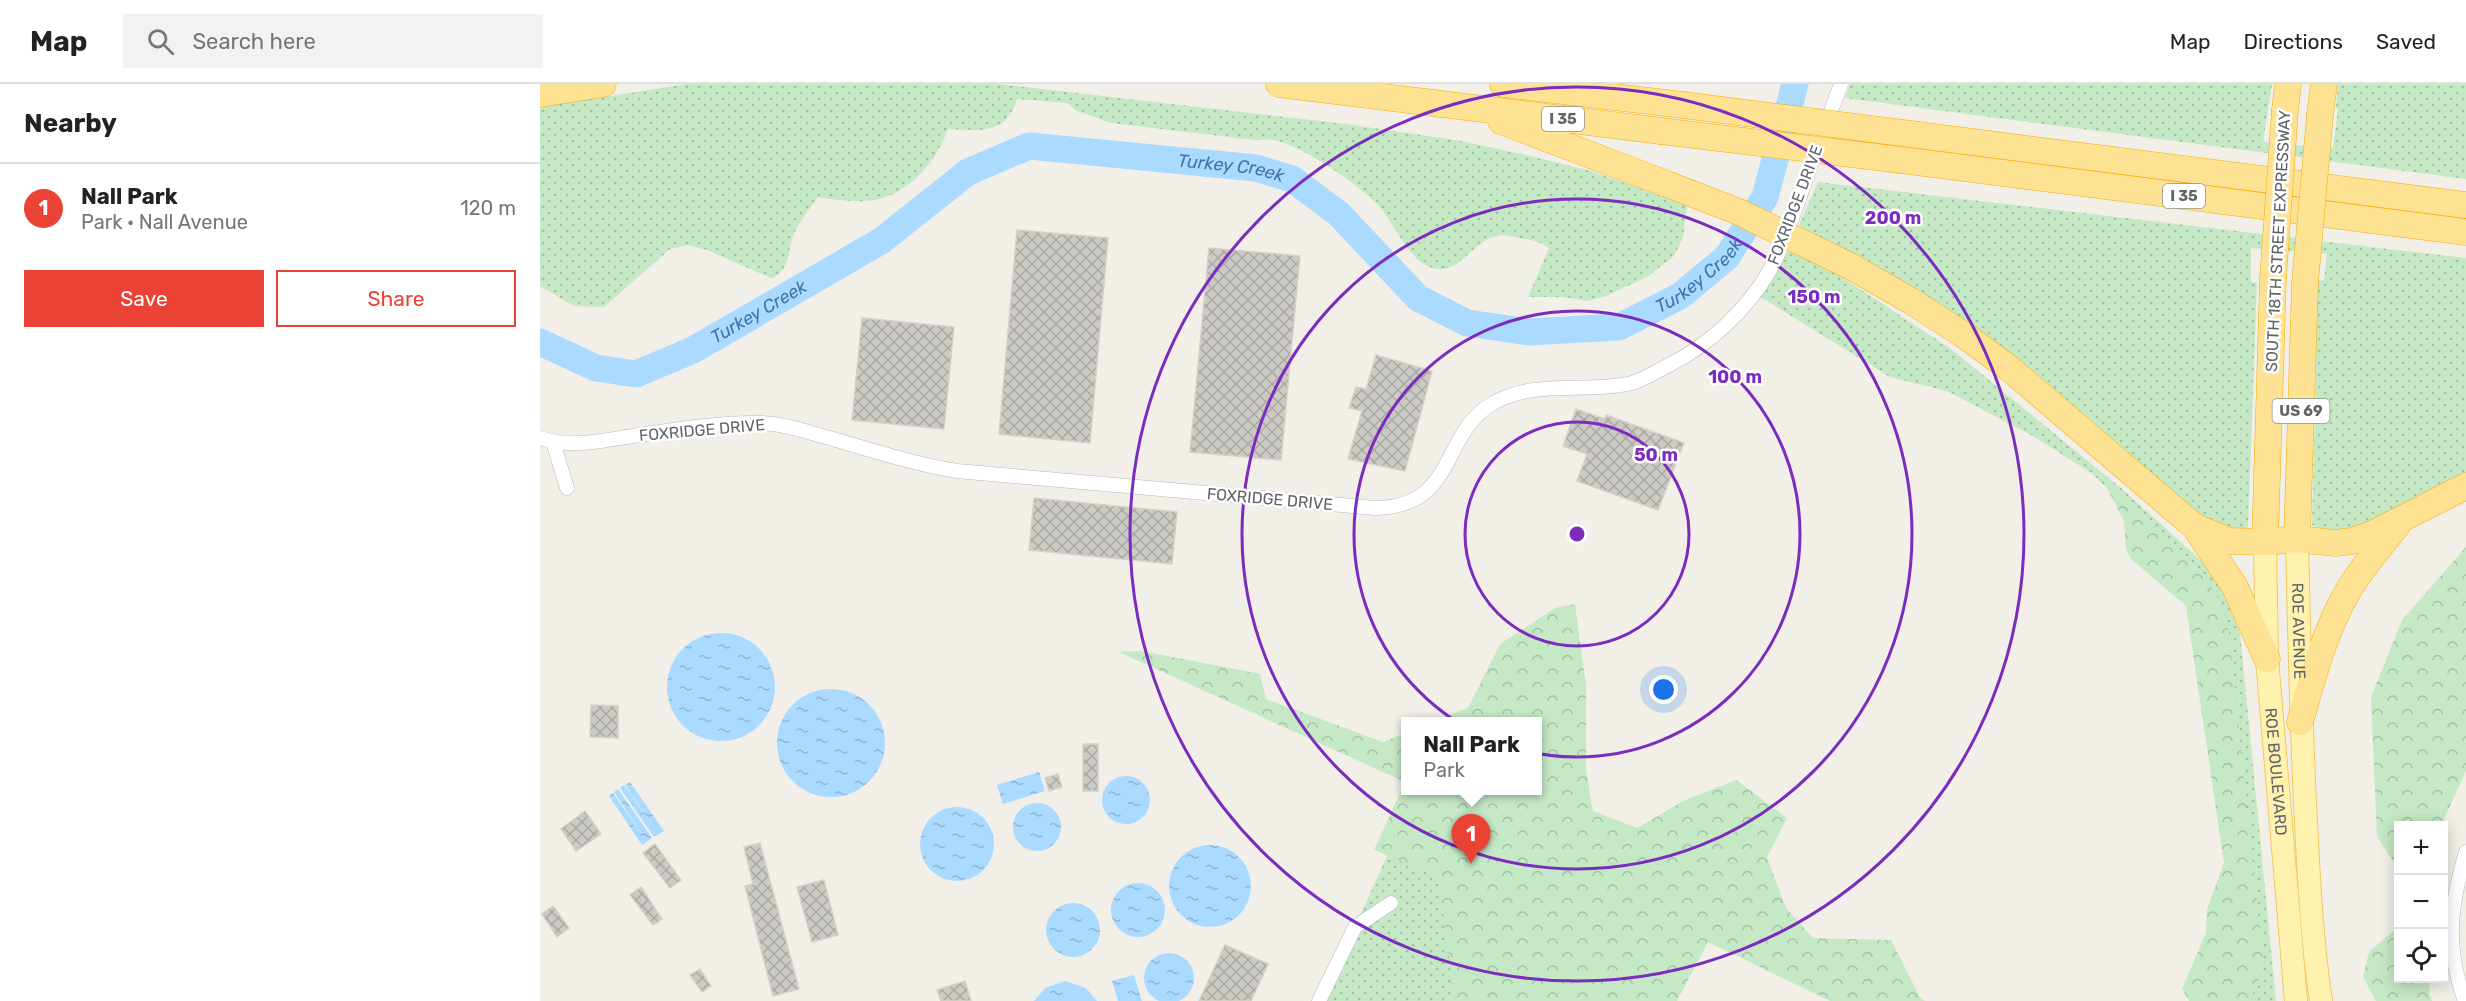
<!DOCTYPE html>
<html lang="en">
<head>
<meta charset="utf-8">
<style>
  :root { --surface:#fff; --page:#f2f2f2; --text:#222; --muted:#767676; --line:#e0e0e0; --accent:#ea4335 }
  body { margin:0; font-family:Rubik,sans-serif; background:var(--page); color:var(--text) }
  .controls { position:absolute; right:18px; bottom:18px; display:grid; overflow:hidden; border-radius:0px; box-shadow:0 3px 15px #0003 }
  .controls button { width:54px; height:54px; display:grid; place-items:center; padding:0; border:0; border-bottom:2px solid var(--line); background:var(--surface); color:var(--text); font:30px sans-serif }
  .you { position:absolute; left:1124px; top:606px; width:21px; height:21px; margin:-15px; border:4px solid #fff; border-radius:50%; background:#1a73e8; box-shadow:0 0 0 9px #1a73e833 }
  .badge { display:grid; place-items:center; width:39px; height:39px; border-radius:50%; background:var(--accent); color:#fff; font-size:20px; font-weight:700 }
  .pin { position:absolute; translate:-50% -50px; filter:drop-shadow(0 2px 3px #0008) }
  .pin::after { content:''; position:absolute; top:32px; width:21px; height:18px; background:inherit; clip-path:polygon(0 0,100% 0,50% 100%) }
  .popup { position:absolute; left:861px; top:633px; width:141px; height:78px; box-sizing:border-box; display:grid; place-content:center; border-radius:0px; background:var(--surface); filter:drop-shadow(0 2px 4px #0005); font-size:20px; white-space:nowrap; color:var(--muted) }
  .popup b { font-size:22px; color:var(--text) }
  .popup::after { content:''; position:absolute; left:50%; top:100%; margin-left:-12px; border:12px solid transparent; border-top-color:var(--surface) }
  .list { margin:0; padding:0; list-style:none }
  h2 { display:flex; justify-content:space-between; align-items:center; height:78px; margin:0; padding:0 24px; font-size:26px }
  h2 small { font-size:20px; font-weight:400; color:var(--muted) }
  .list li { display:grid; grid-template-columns:39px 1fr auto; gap:18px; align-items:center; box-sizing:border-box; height:90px; padding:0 24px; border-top:2px solid var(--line) }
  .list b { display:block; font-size:22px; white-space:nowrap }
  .list p { margin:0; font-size:20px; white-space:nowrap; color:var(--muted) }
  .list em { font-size:20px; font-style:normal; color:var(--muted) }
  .actions { display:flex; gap:12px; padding:18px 24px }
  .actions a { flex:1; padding:14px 0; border:2px solid var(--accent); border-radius:0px; text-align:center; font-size:21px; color:var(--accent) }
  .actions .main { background:var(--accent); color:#fff }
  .icon { flex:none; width:33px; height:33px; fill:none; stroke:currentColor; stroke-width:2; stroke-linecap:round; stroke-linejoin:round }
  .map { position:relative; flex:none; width:1926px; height:917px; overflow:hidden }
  header { display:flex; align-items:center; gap:36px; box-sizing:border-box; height:84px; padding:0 30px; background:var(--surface); border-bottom:2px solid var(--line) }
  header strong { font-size:28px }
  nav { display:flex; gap:33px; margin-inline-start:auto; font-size:21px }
  .search { width:420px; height:54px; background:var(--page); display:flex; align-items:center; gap:15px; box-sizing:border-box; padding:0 21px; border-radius:0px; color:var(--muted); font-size:22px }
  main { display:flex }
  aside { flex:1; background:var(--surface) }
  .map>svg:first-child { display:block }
</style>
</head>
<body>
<header>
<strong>Map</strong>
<div class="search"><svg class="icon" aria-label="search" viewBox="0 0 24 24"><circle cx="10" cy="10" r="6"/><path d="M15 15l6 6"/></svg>Search here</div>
<nav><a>Map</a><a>Directions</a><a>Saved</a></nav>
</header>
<main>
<aside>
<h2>Nearby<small></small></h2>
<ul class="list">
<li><span class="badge">1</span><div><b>Nall Park</b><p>Park · Nall Avenue</p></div><em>120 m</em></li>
</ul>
<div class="actions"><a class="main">Save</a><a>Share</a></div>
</aside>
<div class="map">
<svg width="1926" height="917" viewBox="0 0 1926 917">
  <defs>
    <pattern id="green-dots" width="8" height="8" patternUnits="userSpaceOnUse" patternTransform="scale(1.5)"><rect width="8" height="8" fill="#c5e8c5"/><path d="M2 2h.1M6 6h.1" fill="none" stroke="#a3c0a4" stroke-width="1.8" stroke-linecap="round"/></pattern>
    <pattern id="forest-crowns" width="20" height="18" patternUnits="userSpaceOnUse" patternTransform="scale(1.5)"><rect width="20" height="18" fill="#c5e8c5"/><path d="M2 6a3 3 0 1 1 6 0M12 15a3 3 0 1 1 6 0" fill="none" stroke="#a3c0a4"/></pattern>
    <pattern id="water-ripples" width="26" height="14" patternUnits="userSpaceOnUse" patternTransform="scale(1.5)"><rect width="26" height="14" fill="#aadaff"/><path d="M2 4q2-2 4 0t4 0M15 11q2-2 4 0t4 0" fill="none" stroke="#8eb4d2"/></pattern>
    <pattern id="building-cross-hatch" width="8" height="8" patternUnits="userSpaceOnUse" patternTransform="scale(1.5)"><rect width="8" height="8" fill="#cccac5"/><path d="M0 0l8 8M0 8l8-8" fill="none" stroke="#a9a8a4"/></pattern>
  </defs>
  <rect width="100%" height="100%" fill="#f1efe8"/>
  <path fill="url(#green-dots)" d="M 147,0 L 459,0 L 806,40 L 916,56 L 986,71 L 1051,87 L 1147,121 L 1143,154 L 1134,172 L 1107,193 L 1066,212 L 1047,217 L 1024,213 L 988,213 L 1009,164 C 999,157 991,156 979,154 C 972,153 963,150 957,152 C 930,157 920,194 890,183 C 867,175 854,137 837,120 C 818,100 760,60 733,56 C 727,55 720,56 714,56 L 571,39 L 537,27 L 527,19 L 477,15 C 466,52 439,46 408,45 C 395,81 365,115 325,117 C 309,118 293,115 278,113 C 270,125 259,137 254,150 C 247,167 251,187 231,194 L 167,166 L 147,161 L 130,165 L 64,223 L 34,222 L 0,202 L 0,23 Z
    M 1310,0 L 1732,0 L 1723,58 L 1793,64 L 1798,25 L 1796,23 L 1798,0 L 1926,0 L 1926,95 L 1305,14 Z
    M 1278,98 L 1926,174 L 1926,392 L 1819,442 C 1801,447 1789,448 1772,441 L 1778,197 L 1784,196 L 1787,170 L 1711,164 L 1711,198 L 1717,199 L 1708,445 L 1686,443 L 1667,437 L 1485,280 L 1444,252 L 1258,143 Z
    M 1249,164 L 1285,182 L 1411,265 L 1581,404 L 1666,481 L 1681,503 L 1700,549 L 1736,917 L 1708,917 L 1717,902 L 1667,496 L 1550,388 L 1493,352 L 1407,307 L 1350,293 L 1219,212 Z
    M 874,713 L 1128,917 L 781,917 Z"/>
  <path fill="url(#forest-crowns)" d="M 1565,400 L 1667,496 L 1681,519 L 1689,549 L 1723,878 L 1717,902 L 1708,917 L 1649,917 L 1642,905 L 1666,849 L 1667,825 L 1684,779 L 1646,522 L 1591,475 L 1586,466 L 1584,437 Z
    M 1926,463 L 1926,687 L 1901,741 L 1858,742 L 1858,805 L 1858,785 L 1837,752 L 1831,613 L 1862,536 Z
    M 1035,520 L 1046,602 L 1046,686 L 1053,727 L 1097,744 L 1143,717 L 1196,696 L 1247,734 L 1227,773 L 1246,824 L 1273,854 L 1351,856 L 1380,913 L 1385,917 L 1290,917 L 1168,858 L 1137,917 L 913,917 L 911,886 L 898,792 L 834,766 L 865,698 L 579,568 L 602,567 L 720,590 L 726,615 L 843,658 L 865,649 L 865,706 L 997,706 L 997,638 L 894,637 L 928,624 L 960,560 L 1015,524 Z
    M 1858,843 L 1858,894 L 1890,895 L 1889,909 L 1892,917 L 1836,917 L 1823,893 L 1829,868 Z"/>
  <path fill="url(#water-ripples)" d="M127 603a54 54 0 1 1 108 0a54 54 0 1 1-108 0Z
    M237 659a54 54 0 1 1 108 0a54 54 0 1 1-108 0Z
    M 499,688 L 505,707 L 463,720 L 457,701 Z
    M562 716a24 24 0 1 1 48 0a24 24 0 1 1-48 0Z
    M 90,698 L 124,747 L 114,753 L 80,704 L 84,701 L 116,746 L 85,701 Z
    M 78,705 L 112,754 L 102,761 L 69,712 L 73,709 L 104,753 L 74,708 Z
    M473 743a24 24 0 1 1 48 0a24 24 0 1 1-48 0Z
    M380 760a37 37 0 1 1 74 0a37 37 0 1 1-74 0Z
    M629 802a41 41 0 1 1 82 0a41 41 0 1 1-82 0Z
    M571 826a27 27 0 1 1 54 0a27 27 0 1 1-54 0Z
    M506 846a27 27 0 1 1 54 0a27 27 0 1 1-54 0Z
    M604 894a25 25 0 1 1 50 0a25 25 0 1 1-50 0Z
    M 594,891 L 602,917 L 578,917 L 572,897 Z
    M 525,897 L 546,904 L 557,917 L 494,917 L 505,904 Z"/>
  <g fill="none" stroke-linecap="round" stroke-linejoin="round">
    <path stroke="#aadaff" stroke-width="27" id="s1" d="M 0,258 L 56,284 L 96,290 L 153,266 L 341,157 L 428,88 L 489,62 L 716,84 L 752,95 L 799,130 L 878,214 L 927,239 L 989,248 L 1079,243 L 1140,212 L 1187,173 L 1225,113 L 1255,0"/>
  </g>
  <path fill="url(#building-cross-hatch)" stroke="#d6d1c6" stroke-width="1.5" d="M 477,146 L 568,154 L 550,359 L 459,350 Z
    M 669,164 L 760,172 L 741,376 L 650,368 Z
    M 322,234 L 414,243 L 404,345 L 312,336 Z
    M 836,271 L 892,287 L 865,387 L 808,375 L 822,327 L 809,324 L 816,303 L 826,305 Z
    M 1036,325 L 1065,335 L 1066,331 L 1144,359 L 1118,426 L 1037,397 L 1047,370 L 1023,362 Z
    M 494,414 L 637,428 L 632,480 L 489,466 Z
    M 51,621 L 78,622 L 78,654 L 50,653 Z
    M 543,660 L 558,660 L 558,707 L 543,707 Z
    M 518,690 L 522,703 L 509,707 L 505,694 Z
    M 45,727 L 61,750 L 36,767 L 21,745 Z
    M 220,759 L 259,905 L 233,912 L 205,802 L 213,800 L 204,763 Z
    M 115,760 L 141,796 L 130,804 L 103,769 Z
    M 284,796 L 298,851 L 272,858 L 257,803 Z
    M 101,803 L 122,835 L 113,841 L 90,811 Z
    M 13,822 L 29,844 L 17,853 L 2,830 Z
    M 685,861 L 728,880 L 711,917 L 659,917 Z
    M 160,885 L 171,902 L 162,908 L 150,891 Z
    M 425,897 L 431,917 L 401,917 L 397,906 Z"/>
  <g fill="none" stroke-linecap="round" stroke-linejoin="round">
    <defs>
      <path id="street" d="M 0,354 C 33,365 65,356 99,351 C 139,345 182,338 222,339 C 246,340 270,349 293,355 C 334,367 375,380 417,387 L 835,424 C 916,423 900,353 950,321 C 993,294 1045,310 1092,299 C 1105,295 1117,287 1129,281 C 1169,261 1207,226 1230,186 C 1243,164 1250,139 1259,115 C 1272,76 1287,38 1301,0
        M 13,358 L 27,404
        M 779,917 L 815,843 L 851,819
        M 1925,917 C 1905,863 1910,822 1926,768"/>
      <g id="primary">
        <path id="s2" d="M 1757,455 C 1759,550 1761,644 1766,739 C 1769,798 1772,858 1781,917"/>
        <path id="s3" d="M 1725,458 L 1727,575 L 1756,917"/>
      </g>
      <path id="highway" d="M 739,0 L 1121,47
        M 963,0 L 1143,21
        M 0,10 L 63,0
        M 1745,26 L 1748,0
        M 1780,31 L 1784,0
        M 961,37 L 1127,100
        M 1378,51 L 1926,121
        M 1361,76 L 1926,148
        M 1312,183 L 1371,217 L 1424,251 L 1469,284 L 1655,443 L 1695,503 L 1727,575
        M 1655,443 L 1690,457 L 1725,458 L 1757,455 L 1795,459 L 1812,457 L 1832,450 L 1926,402
        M 1757,455 L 1765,199
        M 1725,458 L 1733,195
        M 1760,638 C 1773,593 1784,548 1808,507 C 1822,483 1841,462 1858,440"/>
    </defs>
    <use href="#street" stroke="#b5b8bc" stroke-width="15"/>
    <use href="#primary" stroke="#f2c960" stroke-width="24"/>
    <use href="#highway" stroke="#f9ab00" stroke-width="27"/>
    <use href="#street" stroke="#fff" stroke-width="14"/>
    <use href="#primary" stroke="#fff2af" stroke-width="22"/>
    <use href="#highway" stroke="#fde293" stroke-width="26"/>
    <defs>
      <path id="highway-bridge" d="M 1143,21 L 1378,51
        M 1121,47 L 1361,76
        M 1127,100 L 1199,128 L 1312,183
        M 1733,195 L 1745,26
        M 1765,199 L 1780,31"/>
    </defs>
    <use href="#highway-bridge" stroke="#f9ab00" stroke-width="27" stroke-linecap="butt"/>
    <use href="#highway-bridge" stroke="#fde293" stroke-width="26"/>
  </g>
  <g fill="none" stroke="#7b2cbf" stroke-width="3">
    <circle cx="1037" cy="450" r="112"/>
    <circle cx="1037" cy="450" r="223"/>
    <circle cx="1037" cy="450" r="335"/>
    <circle cx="1037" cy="450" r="447"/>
  </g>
  <g text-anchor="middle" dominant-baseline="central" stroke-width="5" stroke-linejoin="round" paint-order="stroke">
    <g fill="#fff" stroke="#8f9295" stroke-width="1.5">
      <rect x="1002" y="23" width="42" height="24" rx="4.5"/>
      <rect x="1623" y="100" width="42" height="24" rx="4.5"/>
      <rect x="1732.5" y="315" width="57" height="24" rx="4.5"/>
    </g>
    <g font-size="15" font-weight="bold" fill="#5f6368">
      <text x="1023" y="35">I 35</text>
      <text x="1644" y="112">I 35</text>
      <text x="1761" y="327">US 69</text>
    </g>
    <g font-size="16" fill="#5f6368" stroke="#fff">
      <text transform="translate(1255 121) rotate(-69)">FOXRIDGE DRIVE</text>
      <text transform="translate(1738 157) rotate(-87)">SOUTH 18TH STREET EXPRESSWAY</text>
      <text transform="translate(162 346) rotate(-5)">FOXRIDGE DRIVE</text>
      <text transform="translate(730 415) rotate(5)">FOXRIDGE DRIVE</text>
      <text stroke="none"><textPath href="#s2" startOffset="92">ROE AVENUE</textPath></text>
      <text stroke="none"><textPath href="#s3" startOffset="230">ROE BOULEVARD</textPath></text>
    </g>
    <g font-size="18" font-style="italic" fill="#4174aa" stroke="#fff">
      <text stroke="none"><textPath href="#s1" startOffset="762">Turkey Creek</textPath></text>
      <text stroke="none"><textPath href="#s1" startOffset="1302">Turkey Creek</textPath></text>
      <text stroke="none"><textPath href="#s1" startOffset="240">Turkey Creek</textPath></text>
    </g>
  </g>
  <circle cx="1037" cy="450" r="9" fill="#7b2cbf" stroke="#fff" stroke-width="3"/>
  <g font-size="18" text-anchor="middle" font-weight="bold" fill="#7b2cbf" stroke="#fff" stroke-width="5" stroke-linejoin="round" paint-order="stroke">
    <text x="1353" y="140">200 m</text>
    <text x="1274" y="219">150 m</text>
    <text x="1195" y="299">100 m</text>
    <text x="1116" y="377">50 m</text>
  </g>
</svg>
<div class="controls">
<button>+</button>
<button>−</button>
<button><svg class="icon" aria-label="locate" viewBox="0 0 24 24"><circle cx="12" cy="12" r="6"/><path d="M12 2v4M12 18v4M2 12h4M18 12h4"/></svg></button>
</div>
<div class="you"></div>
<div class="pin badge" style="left:931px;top:780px">1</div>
<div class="popup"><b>Nall Park</b>Park</div>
</div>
</main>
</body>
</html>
